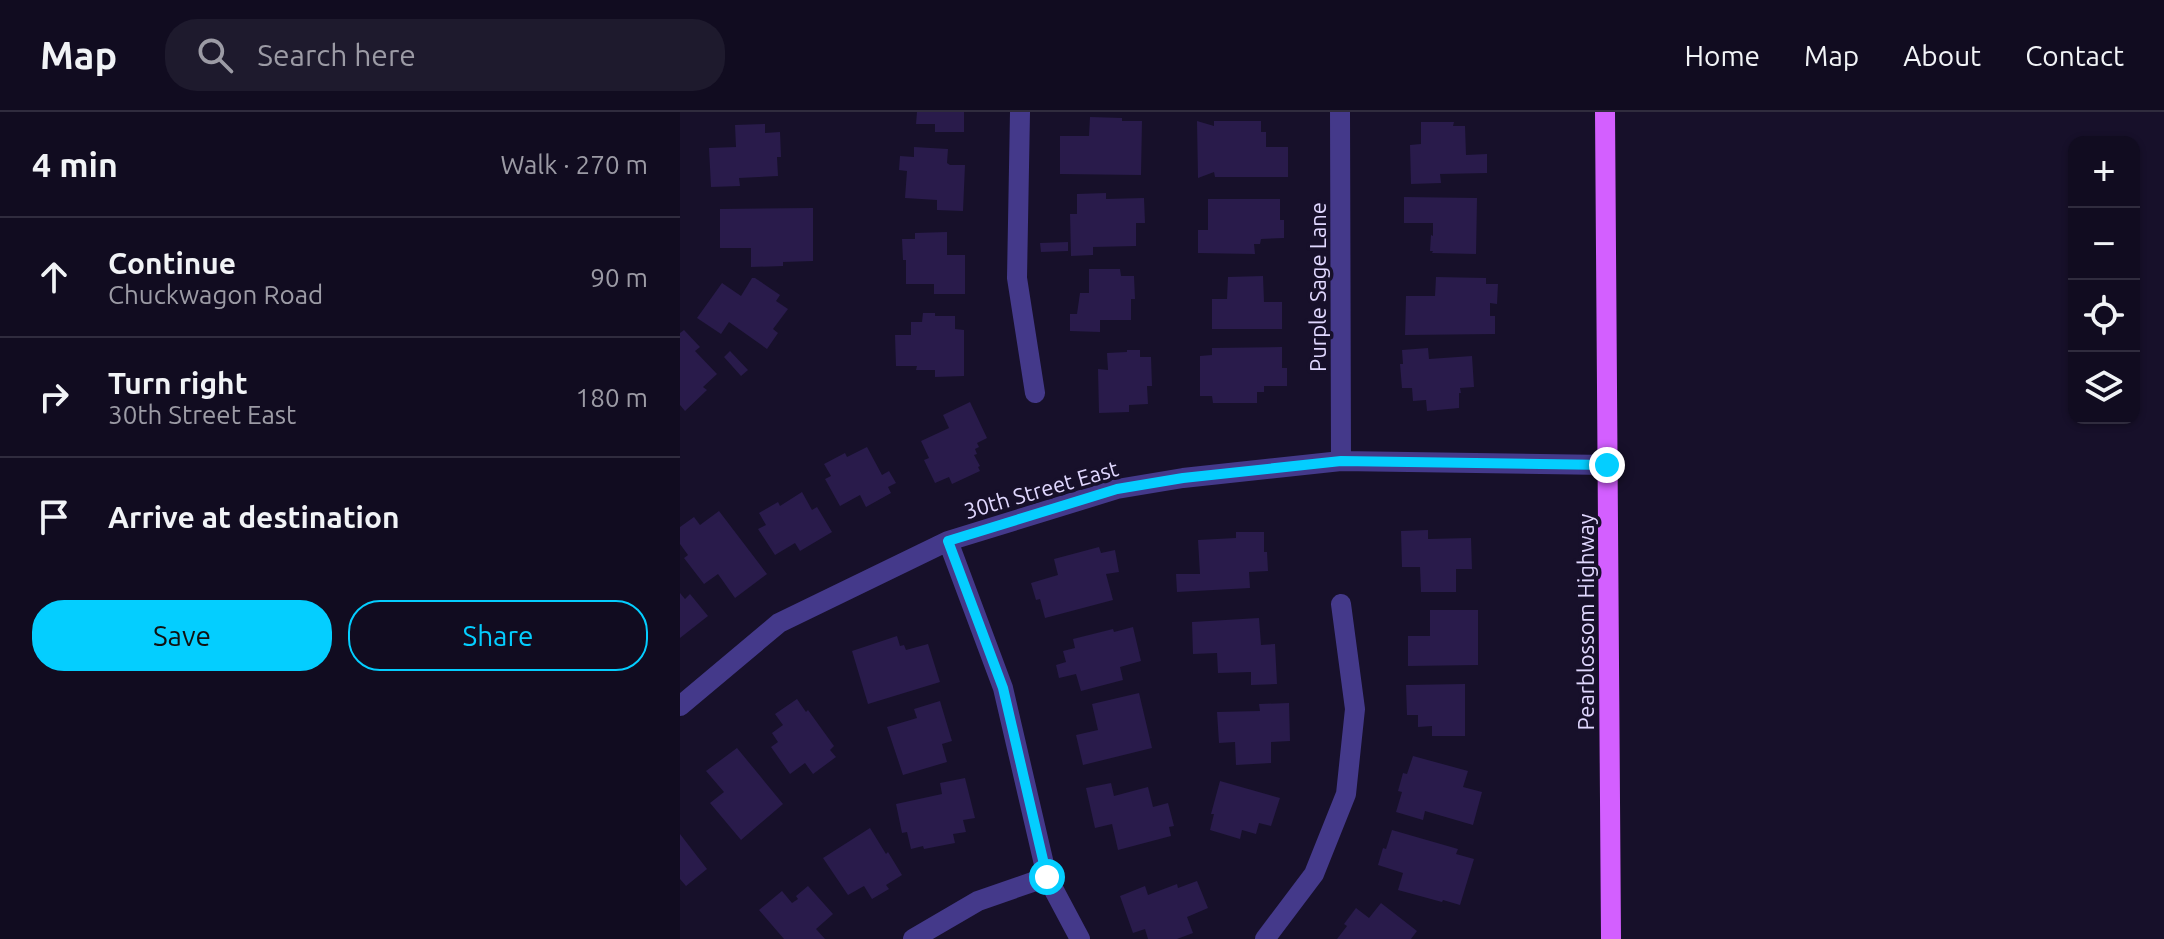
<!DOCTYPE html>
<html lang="en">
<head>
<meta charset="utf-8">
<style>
  :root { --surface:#110c20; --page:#1e1a2d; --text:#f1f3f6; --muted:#9c9ba5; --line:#302c3e; --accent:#04ceff }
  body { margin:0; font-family:Ubuntu,sans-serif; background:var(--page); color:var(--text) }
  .controls { position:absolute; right:24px; top:24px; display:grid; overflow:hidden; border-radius:16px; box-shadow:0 2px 6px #0004 }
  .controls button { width:72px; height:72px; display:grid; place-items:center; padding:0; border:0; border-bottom:2px solid var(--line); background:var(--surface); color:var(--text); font:40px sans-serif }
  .stop { position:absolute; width:24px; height:24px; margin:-18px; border:6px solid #04ceff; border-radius:50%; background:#fff }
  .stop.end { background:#04ceff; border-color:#fff; box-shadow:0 2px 8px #0008 }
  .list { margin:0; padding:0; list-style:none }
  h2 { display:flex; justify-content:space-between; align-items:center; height:104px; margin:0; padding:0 32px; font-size:34px }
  h2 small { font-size:26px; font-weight:400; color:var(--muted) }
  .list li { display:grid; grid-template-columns:52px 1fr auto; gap:24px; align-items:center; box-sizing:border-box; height:120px; padding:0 32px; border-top:2px solid var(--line) }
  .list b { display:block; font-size:30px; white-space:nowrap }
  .list p { margin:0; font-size:26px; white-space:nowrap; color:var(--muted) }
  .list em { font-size:26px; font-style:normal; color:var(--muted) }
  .actions { display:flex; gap:16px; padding:24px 32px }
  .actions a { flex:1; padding:18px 0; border:2px solid var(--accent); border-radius:32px; text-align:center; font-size:28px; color:var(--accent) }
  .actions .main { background:var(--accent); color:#111 }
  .icon { flex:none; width:44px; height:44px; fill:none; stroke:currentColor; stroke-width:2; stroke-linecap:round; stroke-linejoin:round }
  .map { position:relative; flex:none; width:1484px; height:827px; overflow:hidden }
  header { display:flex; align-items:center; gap:48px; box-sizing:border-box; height:112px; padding:0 40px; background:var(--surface); border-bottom:2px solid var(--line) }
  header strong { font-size:38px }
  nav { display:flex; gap:44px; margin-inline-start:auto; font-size:28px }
  .search { width:560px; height:72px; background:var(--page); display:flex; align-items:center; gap:20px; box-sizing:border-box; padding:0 28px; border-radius:32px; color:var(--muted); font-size:30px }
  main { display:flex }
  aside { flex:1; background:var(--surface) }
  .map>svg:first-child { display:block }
</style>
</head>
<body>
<header>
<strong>Map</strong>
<div class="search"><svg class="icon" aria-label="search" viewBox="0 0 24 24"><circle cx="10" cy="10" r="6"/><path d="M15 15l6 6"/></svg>Search here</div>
<nav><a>Home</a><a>Map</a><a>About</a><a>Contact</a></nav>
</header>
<main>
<aside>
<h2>4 min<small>Walk · 270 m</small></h2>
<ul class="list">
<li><svg class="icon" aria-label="ahead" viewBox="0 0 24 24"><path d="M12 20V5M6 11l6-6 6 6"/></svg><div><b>Continue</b><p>Chuckwagon Road</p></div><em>90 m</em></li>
<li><svg class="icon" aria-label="right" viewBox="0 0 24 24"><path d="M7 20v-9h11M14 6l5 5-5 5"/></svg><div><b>Turn right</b><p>30th Street East</p></div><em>180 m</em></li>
<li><svg class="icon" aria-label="arrive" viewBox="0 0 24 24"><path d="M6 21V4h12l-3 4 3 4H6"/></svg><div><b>Arrive at destination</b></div></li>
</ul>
<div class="actions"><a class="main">Save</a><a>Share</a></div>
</aside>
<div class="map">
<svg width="1484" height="827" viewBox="0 0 1484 827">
  <rect width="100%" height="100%" fill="#17102a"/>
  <path fill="#291b4b" d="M 237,0 L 284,0 L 284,20 L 255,20 L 255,12 L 236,12 Z
    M 410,5 L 442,6 L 442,9 L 462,9 L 461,63 L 380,62 L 380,24 L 409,24 Z
    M 517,9 L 534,14 L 534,9 L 581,9 L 581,20 L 586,20 L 586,35 L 608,35 L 608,65 L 535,65 L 534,60 L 518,66 Z
    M 741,10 L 774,10 L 773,14 L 785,14 L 786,43 L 807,42 L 807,61 L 760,62 L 761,71 L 731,72 L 730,33 L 741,32 Z
    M 85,12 L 85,21 L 100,20 L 101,45 L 97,45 L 98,64 L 59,66 L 60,74 L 31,75 L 29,36 L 56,35 L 55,13 Z
    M 234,35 L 268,37 L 267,51 L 270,53 L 285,53 L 283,99 L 257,98 L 257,88 L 225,86 L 227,59 L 219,58 L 220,44 L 234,45 Z
    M 426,81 L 426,87 L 464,86 L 465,111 L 456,111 L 456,134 L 413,135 L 413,143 L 391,144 L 390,102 L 397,102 L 397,82 Z
    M 724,85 L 797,86 L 796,142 L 752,141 L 753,139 L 750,139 L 751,123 L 753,124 L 753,111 L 724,111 Z
    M 528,87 L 600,87 L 600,108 L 604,108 L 604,126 L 581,127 L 580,132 L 574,132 L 575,142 L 518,141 L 518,118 L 528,118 Z
    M 133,96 L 133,149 L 103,150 L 103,154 L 71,155 L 71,136 L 40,136 L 40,97 Z
    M 267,120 L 267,143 L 285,143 L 285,182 L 254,182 L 254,172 L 226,172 L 226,148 L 223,148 L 222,127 L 235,127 L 235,121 Z
    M 388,130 L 388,139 L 361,140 L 360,131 Z
    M 409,157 L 440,157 L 441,164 L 454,164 L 455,187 L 451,187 L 451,208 L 420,208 L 420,220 L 390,219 L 390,202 L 397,202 L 400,181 L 409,181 Z
    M 583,164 L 584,190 L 602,190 L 602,217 L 532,217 L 532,187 L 547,187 L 548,165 Z
    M 756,165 L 806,166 L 806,172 L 818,172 L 817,192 L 810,191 L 810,204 L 815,204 L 815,222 L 725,223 L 726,184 L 755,184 Z
    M 72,166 L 75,166 L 100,183 L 96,189 L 108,197 L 93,217 L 98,221 L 87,237 L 49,210 L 41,222 L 17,206 L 42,171 L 61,184 Z
    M 243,201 L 255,201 L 255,204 L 275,204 L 275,217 L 284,218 L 284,264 L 255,265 L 255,258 L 236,258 L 237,254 L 216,254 L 215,223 L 231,223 L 231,210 L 242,210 Z
    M 4,218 L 20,235 L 15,239 L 37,262 L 23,275 L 27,278 L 5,299 L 0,293 L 0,221 Z
    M 602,235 L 602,256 L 607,256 L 607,274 L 584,274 L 584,280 L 577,280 L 577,291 L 533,291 L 532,284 L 520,284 L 520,244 L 532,243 L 532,236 Z
    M 748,236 L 749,247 L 792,244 L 794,275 L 780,276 L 781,281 L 779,281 L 779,296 L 747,299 L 746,288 L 733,289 L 732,276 L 722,276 L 720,252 L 723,252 L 722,238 Z
    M 447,238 L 460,238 L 460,245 L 471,245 L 472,274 L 467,274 L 468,292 L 449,293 L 449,300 L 419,301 L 418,257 L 428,258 L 427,241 L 447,240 Z
    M 50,239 L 68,258 L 61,264 L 44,245 Z
    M 290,290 L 307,326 L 297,331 L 299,335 L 295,337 L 297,342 L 294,343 L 300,354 L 298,355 L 300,359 L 272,372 L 269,365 L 255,371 L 244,348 L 249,346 L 241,329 L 269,316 L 263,303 Z
    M 187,335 L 202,363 L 209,359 L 216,371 L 208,375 L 211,381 L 186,395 L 180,383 L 160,394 L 145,367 L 151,364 L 144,352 L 165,341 L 167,345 Z
    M 122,380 L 132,398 L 137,395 L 152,420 L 120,439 L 115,431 L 95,443 L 78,417 L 86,413 L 79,401 L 98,390 L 100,394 Z
    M 39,399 L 87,462 L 55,486 L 38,462 L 24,472 L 4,446 L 8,443 L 0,432 L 0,415 L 14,405 L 20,413 Z
    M 748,418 L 748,427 L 791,426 L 792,457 L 776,457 L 776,480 L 741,480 L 740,455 L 722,455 L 721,419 Z
    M 556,420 L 584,420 L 584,440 L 587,440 L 588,459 L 569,460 L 570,476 L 497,480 L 496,462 L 520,462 L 518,428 L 556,426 Z
    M 419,435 L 421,441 L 435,438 L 439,460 L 426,462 L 433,488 L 365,506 L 360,487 L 356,488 L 351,471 L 378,463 L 374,447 Z
    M 0,481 L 5,487 L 10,482 L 28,504 L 0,526 Z
    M 750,498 L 798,498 L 798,553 L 728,554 L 728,524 L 750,524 Z
    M 579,506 L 581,533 L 595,532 L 597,572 L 571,573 L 571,560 L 538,561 L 537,541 L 513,542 L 512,510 Z
    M 453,515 L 461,549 L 440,555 L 443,568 L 401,579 L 396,562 L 379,566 L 376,553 L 386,550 L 383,539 L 395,536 L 393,527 L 433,517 L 434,520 Z
    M 217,524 L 220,534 L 224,533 L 226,538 L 248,532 L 260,570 L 188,592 L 172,539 Z
    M 785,572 L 785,624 L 752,624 L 752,614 L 738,615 L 738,603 L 727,603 L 726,573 Z
    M 459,581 L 472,636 L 403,653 L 396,623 L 418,618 L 412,592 Z
    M 117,587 L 126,600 L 128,598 L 154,634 L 150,638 L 156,645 L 133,662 L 125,651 L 110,662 L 91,635 L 98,630 L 92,621 L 103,613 L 95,602 Z
    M 260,589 L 272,629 L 262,632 L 267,650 L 223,663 L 207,615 L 237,606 L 234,597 Z
    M 609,591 L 610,629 L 591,630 L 591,651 L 556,653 L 555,630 L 539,631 L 537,600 L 580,599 L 579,592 Z
    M 57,636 L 103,692 L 61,728 L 30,691 L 44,680 L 26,659 Z
    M 733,644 L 788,659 L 783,675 L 802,680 L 793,713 L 745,699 L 743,708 L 716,700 L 722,680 L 718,679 L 723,661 L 727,662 Z
    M 285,666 L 295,706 L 283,708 L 286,720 L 273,722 L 275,731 L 244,737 L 243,734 L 231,737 L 227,720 L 222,721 L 216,692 L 262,682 L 260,671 Z
    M 540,669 L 600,686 L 591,714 L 579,711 L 576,722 L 562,718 L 560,727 L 530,718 L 534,702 L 531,702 Z
    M 431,671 L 434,684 L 468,675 L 473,695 L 488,691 L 494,714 L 489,715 L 491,724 L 438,738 L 432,712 L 415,716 L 406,676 Z
    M 190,716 L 206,742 L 208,740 L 222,763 L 206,773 L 209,777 L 192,787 L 184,774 L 168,783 L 143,746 Z
    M 712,718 L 778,737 L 776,742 L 794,747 L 780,793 L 763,788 L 762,790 L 718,778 L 723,761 L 698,753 L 703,736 L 706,737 Z
    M 0,722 L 27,757 L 6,774 L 0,767 Z
    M 517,769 L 528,796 L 507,805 L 513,821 L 497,827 L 468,827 L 465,817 L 453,821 L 440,784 L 465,774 L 468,783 L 497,772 L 498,776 Z
    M 128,774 L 153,802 L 136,817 L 145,827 L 104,827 L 79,798 L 102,779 L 112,791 L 118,787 L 116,784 Z
    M 701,791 L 737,819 L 731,827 L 657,827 L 667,814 L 664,812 L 676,796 L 689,806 Z"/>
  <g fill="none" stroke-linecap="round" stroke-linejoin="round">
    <path stroke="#44398a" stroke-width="20" d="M 340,0 L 337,166 L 355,281
      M 660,0 L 661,349
      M 268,429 L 323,576 L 367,765 L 400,827
      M 0,594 L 99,511 L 268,429 L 437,377 L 503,366 L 661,349 L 927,353
      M 233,827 L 298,789 L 367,765
      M 585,827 L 634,762 L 666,682 L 675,597 L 661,492"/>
    <path stroke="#d35fff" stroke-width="20" d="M 925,0 L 931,827"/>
  </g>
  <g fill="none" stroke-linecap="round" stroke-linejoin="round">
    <path stroke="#04ceff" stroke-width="10" d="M 367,765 L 323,576 L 268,429 L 437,377 L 503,366 L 661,349 L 927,353"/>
  </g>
  <g text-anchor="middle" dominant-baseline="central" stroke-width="7" stroke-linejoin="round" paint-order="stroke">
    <g font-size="22" fill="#e1d8ff" stroke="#17102a">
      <text transform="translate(637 175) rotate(-90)">Purple Sage Lane</text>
      <text transform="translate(361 377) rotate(-16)">30th Street East</text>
      <text transform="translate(905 510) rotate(-90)">Pearblossom Highway</text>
    </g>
  </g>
</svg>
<div class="controls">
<button>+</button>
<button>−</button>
<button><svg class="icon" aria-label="locate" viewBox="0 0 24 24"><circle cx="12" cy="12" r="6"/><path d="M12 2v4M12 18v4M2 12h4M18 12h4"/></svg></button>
<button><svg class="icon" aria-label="layers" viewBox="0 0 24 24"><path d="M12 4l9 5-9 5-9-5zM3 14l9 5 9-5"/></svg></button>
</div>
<div class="stop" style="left:367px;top:765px"></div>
<div class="stop end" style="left:927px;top:353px"></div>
</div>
</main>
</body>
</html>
